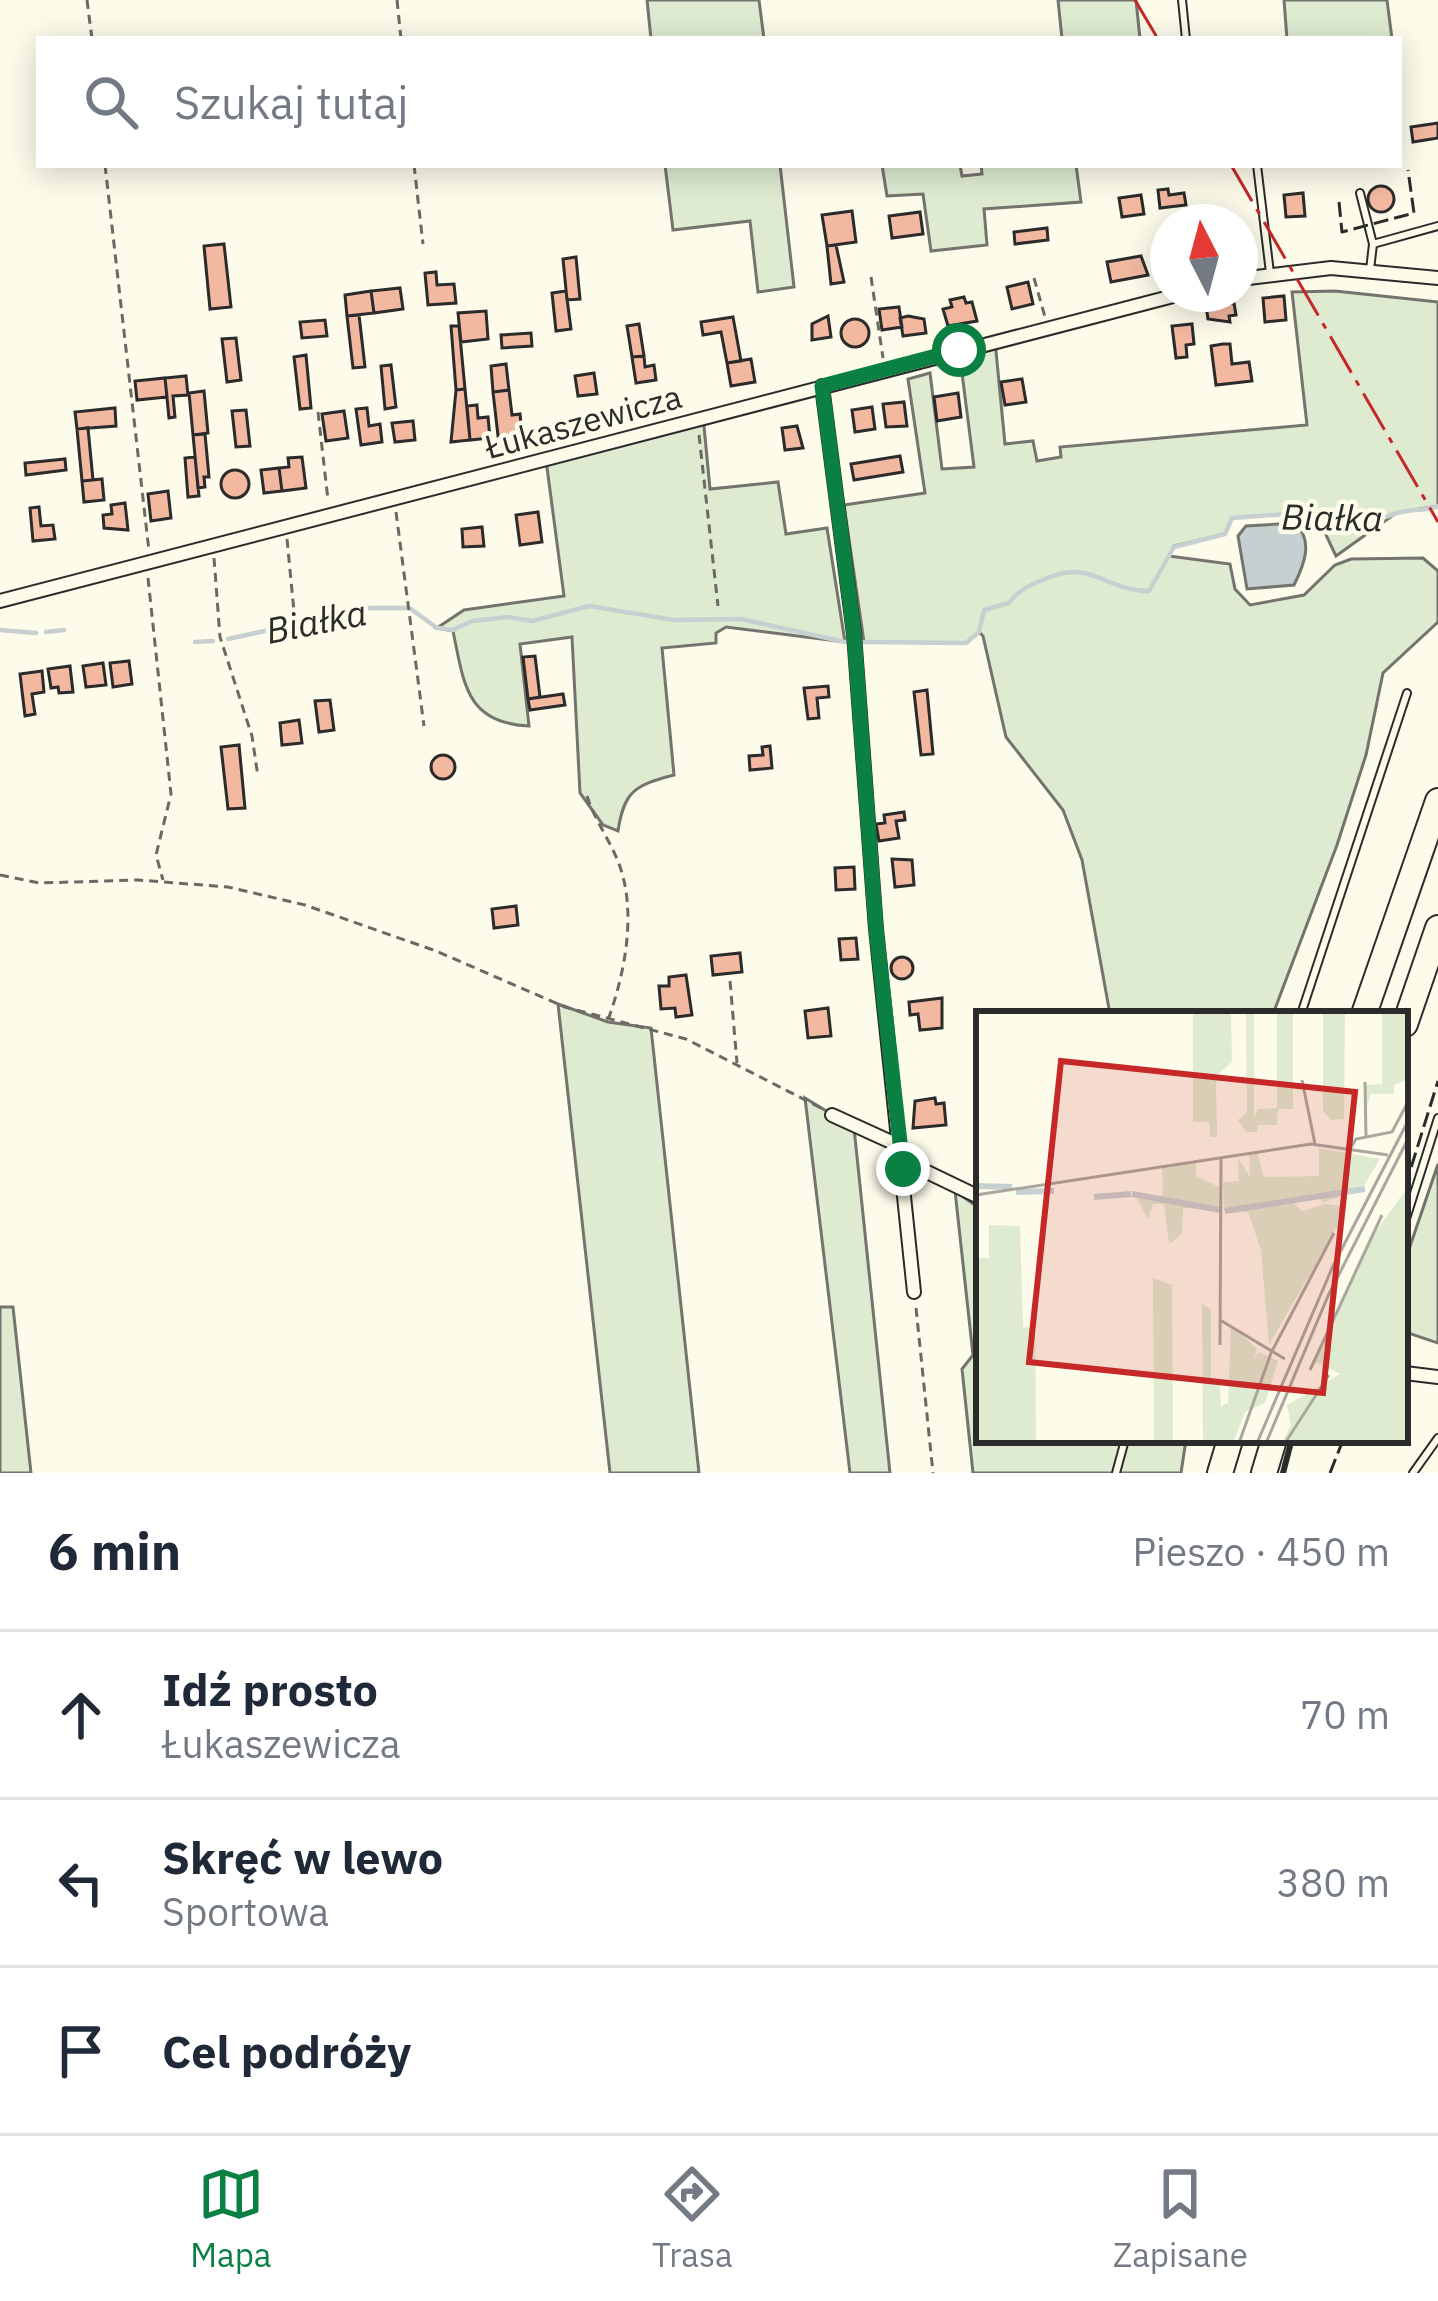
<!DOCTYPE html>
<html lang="pl">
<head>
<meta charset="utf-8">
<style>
  :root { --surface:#fff; --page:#f6f6f7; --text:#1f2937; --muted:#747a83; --line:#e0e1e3; --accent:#0b8043 }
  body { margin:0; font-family:"IBM Plex Sans",sans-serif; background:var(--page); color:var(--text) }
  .compass { position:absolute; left:1150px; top:204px; width:108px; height:108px; border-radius:50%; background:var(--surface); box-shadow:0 6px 30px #0003; rotate:354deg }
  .stop { position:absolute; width:36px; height:36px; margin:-27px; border:9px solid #0b8043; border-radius:50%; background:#fff }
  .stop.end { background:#0b8043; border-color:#fff; box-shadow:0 3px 12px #0008 }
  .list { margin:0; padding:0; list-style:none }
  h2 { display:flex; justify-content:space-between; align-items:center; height:156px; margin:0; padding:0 48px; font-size:51px }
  h2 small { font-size:39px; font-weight:400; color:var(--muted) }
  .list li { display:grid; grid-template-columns:78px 1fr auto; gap:36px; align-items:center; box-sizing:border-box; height:168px; padding:0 48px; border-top:3px solid var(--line) }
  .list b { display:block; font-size:45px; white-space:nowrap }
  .list p { margin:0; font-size:39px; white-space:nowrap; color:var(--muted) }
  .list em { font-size:39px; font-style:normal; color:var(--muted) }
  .icon { flex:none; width:66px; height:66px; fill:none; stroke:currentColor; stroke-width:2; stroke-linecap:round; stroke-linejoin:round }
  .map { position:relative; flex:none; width:1438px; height:1473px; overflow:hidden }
  .search { position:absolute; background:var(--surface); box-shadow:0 6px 30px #0003; left:36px; right:36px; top:36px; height:132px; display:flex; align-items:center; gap:30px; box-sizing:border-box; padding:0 42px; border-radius:0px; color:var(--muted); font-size:45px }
  .sheet { height:660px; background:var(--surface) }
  nav { display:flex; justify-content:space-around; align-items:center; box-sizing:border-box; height:168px; border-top:3px solid var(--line); background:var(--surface); font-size:33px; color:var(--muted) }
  nav a { display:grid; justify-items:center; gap:6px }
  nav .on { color:var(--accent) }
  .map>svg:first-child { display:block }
</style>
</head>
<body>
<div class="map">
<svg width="1438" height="1473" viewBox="0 0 1438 1473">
  <rect width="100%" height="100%" fill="#fdfbea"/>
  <path fill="#deebd1" stroke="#74746e" stroke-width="3" d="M 647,0 L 759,0 L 764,39 L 651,39 Z
    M 1058,0 L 1136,0 L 1140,39 L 1062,39 Z
    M 1284,0 L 1387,0 L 1392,39 L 1287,39 Z
    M 665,165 L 780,165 L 794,287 L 758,292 L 750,221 L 673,230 Z
    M 882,165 L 960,165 L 962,176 L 982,174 L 981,165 L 1076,165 L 1081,202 L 984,209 L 987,245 L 931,251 L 923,194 L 887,196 Z
    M 1335,291 L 1438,302 L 1438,506 L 1396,513 L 1336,556 L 1315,512 L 1232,518 L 1225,534 L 1174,546 L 1169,556 L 1230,564 L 1235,589 L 1250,605 L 1304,595 L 1335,565 L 1351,559 L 1423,558 L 1438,571 L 1438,622 L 1383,673 L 1366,755 L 1337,845 L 1273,1014 L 1110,1014 L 1082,860 L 1063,810 L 1006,737 L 983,636 L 979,632 L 966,643 L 864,642 L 844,505 L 925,493 L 908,379 L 930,373 L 942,469 L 974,467 L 959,350 L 995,341 L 1005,444 L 1033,441 L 1037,461 L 1061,457 L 1060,447 L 1307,425 L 1292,292 Z
    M 703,416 L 710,489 L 778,482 L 786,534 L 827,528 L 845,642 L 726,627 L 716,633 L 716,643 L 662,648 L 674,775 C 635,785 624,791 618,831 L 603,825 L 580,793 L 572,637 L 520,644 L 529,726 C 466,723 464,684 453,631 L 437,628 L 464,610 L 564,596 L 546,460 Z
    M 558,1004 L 608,1022 L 651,1028 L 699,1473 L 610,1473 Z
    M 805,1098 L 854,1128 L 890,1473 L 850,1473 Z
    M 1438,1164 L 1438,1343 L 1405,1332 L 1405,1261 Z
    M 955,1191 L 979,1208 L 979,1440 L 1186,1440 L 1181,1473 L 973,1473 L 962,1369 L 973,1355 Z
    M 0,1307 L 13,1307 L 31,1473 L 0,1473 Z"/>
  <path fill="#c7d0d0" stroke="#74746e" stroke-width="3" d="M 1295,523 C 1314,541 1304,565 1294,585 L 1247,589 L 1238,536 L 1246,526 Z"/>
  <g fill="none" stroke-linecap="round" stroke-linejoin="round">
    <path stroke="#c7d0d0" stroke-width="4.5" d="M 411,609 L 437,628 L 453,630 L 472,621 L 508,617 L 532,621 L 589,606 L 674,620 L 741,619 L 845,642
      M 0,630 L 36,633
      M 46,632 L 64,630
      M 228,639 L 370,608 L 406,608
      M 195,642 L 213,641
      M 864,642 L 966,643 L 979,632 L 984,610 L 1009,603 C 1018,591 1026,587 1040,581 C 1093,556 1102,591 1149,591 L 1174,547 L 1225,534 L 1232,518 L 1342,510 C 1365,528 1373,521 1397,513 C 1411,509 1425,511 1438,506"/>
  </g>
  <path fill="#f2b8a0" stroke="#2b2b2b" stroke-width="3" d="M 1438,123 L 1438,138 L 1413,142 L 1411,127 Z
    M1368 199a13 13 0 1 1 26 0a13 13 0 1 1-26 0Z
    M 1168,189 L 1169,195 L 1184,193 L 1186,205 L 1160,208 L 1158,190 Z
    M 1303,193 L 1305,216 L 1286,217 L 1284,195 Z
    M 1141,195 L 1144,214 L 1122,217 L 1119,198 Z
    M 852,211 L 856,242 L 827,246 L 822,215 Z
    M 920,212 L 923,234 L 892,238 L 889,216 Z
    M 1047,228 L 1048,240 L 1015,244 L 1014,232 Z
    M 224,244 L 231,307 L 210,309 L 204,246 Z
    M 836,245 L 844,282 L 831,284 L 827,246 Z
    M 1141,256 L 1148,275 L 1111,282 L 1107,262 Z
    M 576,257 L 580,299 L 567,300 L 563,259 Z
    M 436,272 L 437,285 L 454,284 L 456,303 L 428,305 L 425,273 Z
    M 1028,282 L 1033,304 L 1012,309 L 1007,287 Z
    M 400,288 L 403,309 L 374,313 L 371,291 Z
    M 371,291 L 374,313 L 347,316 L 345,295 Z
    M 566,291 L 571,329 L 556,331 L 552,293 Z
    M 1284,296 L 1286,320 L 1265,322 L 1263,298 Z
    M 964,297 L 966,303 L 972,302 L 977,321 L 948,326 L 943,309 L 952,307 L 950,300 Z
    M 1234,303 L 1236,315 L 1229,316 L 1230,322 L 1208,319 L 1206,306 Z
    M 899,307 L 902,327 L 882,330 L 879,309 Z
    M 486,311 L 488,339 L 461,342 L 458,313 Z
    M 359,315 L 365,367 L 353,368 L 347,316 Z
    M 828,316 L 831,337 L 812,340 L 812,324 Z
    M 908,316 L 924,319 L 926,333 L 903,336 L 900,318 Z
    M 733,317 L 741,361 L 727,363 L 721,332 L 703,335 L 701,322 Z
    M841 333a14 14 0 1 1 28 0a14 14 0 1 1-28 0Z
    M 325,320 L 327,336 L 302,338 L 300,322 Z
    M 639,324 L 644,356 L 632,357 L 627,326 Z
    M 1192,324 L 1194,344 L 1186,345 L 1187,357 L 1176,358 L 1172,326 Z
    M 451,326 L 459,326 L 465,389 L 456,390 Z
    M 531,333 L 532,346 L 502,348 L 501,335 Z
    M 236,338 L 241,380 L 227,382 L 222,339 Z
    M 1223,344 L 1230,344 L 1232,364 L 1249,362 L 1252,381 L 1216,385 L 1211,346 Z
    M 306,355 L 311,408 L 300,409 L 294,357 Z
    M 644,356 L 645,367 L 654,365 L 656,380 L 636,383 L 632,357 Z
    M 751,359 L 755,382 L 731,386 L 727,363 Z
    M 506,364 L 509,390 L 493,392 L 491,366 Z
    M 391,365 L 396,407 L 385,409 L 381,366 Z
    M 594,373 L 597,394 L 578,396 L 575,376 Z
    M 186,376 L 188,395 L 173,396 L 175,417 L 169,418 L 165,378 Z
    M 165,378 L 167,397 L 137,400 L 135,381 Z
    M 1022,379 L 1026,402 L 1005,405 L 1001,382 Z
    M 465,389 L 470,440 L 451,442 L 456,390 Z
    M 509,390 L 512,415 L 520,414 L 522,434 L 498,436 L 493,392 Z
    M 204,391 L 208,433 L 193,435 L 189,393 Z
    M 958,393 L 961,417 L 937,421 L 934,397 Z
    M 904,402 L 907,426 L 886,427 L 883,404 Z
    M 477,405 L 478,418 L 488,417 L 490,438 L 470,440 L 467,406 Z
    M 872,407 L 875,429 L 855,432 L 852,410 Z
    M 115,408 L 116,426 L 77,429 L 75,412 Z
    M 367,408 L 369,426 L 380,424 L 382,442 L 361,445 L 356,409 Z
    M 246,410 L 250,446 L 236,447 L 232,411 Z
    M 344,411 L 348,438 L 326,441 L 322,414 Z
    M 413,421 L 415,440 L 395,442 L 392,423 Z
    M 797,426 L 803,448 L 785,450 L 782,428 Z
    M 88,428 L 93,480 L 82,481 L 77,429 Z
    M 205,434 L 209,477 L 204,477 L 205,487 L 198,488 L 193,435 Z
    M 900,456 L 903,472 L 854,480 L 851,464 Z
    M 195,457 L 199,496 L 188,497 L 185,458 Z
    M 302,457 L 306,488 L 282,491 L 279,468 L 289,467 L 288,458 Z
    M 65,459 L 66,470 L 26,475 L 25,463 Z
    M 279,468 L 282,491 L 264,493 L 261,470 Z
    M221 484a14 14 0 1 1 28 0a14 14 0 1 1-28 0Z
    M 102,479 L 104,500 L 84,502 L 82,481 Z
    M 168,491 L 171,518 L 151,521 L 148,494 Z
    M 125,503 L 128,530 L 104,528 L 103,515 L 112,514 L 111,505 Z
    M 39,507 L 41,526 L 53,525 L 55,539 L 33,541 L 30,508 Z
    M 538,512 L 542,542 L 520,545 L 516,515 Z
    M 482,527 L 484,546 L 463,547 L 462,529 Z
    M 535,656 L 540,697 L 528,699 L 523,657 Z
    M 129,661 L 132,684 L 113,687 L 110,663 Z
    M 103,663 L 106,685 L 86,687 L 83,666 Z
    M 70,666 L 73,692 L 59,693 L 58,687 L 51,688 L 48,669 Z
    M 42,671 L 44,692 L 32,694 L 35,714 L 25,716 L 20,674 Z
    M 828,686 L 829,697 L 817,698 L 819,718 L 808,719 L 804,688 Z
    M 927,690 L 933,754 L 921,755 L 914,692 Z
    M 563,694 L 565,705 L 530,710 L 528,699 Z
    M 330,700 L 334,730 L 319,732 L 315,701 Z
    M 299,720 L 302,743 L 282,745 L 280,723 Z
    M 239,745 L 245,808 L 228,809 L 221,747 Z
    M 770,746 L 772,768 L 750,770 L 749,756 L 763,755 L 762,747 Z
    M431 767a12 12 0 1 1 24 0a12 12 0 1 1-24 0Z
    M 904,812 L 905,820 L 896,821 L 899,838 L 879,841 L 876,824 L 885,823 L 884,815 Z
    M 892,859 L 912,860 L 914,885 L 895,887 Z
    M 854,867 L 855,889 L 836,890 L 835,868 Z
    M 516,906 L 518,925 L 494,928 L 492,909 Z
    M 856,938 L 858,959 L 841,960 L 839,939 Z
    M 740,953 L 742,972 L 713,975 L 711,956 Z
    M891 968a11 11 0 1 1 22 0a11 11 0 1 1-22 0Z
    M 686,975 L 692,1015 L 676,1017 L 675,1008 L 661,1009 L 659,986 L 669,986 L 669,977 Z
    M 942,998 L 942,1028 L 920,1030 L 918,1014 L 910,1015 L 909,1002 Z
    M 828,1008 L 831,1036 L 808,1038 L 805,1011 Z
    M 935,1098 L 936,1104 L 944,1103 L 946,1125 L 913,1128 L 915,1101 Z"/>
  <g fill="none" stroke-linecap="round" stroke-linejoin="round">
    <defs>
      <path id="service" d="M 1182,0 L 1186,39
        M 1257,165 L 1270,273
        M 1360,193 L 1373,244
        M 1370,270 L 1373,244 L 1438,226
        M 1301,1014 L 1407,693
        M 1405,1222 L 1438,1118
        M 1116,1473 L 1125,1440
        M 1413,1473 L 1438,1438"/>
      <path id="minor" d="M 1240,279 L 1331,268 L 1438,278
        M 822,386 L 854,634 L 876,929 L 914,1292
        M 0,601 L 1181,294
        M 832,1115 L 900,1146
        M 903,1169 L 927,1172 L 979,1197
        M 1405,1373 L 1438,1377"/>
      <path id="motorway" d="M 1364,1014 L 1438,801
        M 1405,1024 L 1438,928
        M 1220,1473 L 1230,1440
        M 1264,1473 L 1274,1440"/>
    </defs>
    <use href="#service" stroke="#2b2b2b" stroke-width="10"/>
    <use href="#minor" stroke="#2b2b2b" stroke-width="16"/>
    <use href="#motorway" stroke="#2b2b2b" stroke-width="28"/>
    <path stroke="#6a6964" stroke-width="3" stroke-dasharray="9 6" stroke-linecap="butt" d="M 87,0 L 92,39
      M 397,0 L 401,39
      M 105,165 L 149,551
      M 414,165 L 423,244
      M 871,277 L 883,358
      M 1034,278 L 1045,317
      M 318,412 L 328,500
      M 699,435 L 718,606
      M 396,512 L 424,726
      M 287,539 L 295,622
      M 214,558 L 220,637 L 252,736 L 258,777
      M 148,578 L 171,794 L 156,855 L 163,880
      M 587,796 C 594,819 610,840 619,864 C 637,912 625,973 608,1020
      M 0,875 L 39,883 L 138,880 L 228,887 L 305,905 L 436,951 L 565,1007 L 686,1039 L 821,1108
      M 730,981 L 737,1063
      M 916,1308 L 933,1473"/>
    <use href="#service" stroke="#fdfbea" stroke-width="6"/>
    <use href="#minor" stroke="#fdfbea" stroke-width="12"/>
    <use href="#motorway" stroke="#fdfbea" stroke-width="24"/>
    <path stroke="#2b2b2b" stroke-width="3" stroke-dasharray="15 6" stroke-linecap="butt" d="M 1339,202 L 1342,232 L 1414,213 L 1408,170
      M 1405,1187 L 1438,1081
      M 1330,1473 L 1343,1440"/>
    <path stroke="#2b2b2b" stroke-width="6" d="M 1283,1473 L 1290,1446"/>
    <path stroke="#c62828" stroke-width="3" stroke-dasharray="42 9 6 9" stroke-linecap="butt" d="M 1135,0 L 1158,39
      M 1231,165 L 1438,522"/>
  </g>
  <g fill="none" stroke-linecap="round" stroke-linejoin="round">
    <path stroke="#0b8043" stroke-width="15" d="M 903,1169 L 876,929 L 854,634 L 822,386 L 959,350"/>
  </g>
  <g text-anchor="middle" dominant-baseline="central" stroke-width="9" stroke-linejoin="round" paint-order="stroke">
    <g font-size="33" fill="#2b2b2b" stroke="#fdfbea">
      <text transform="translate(583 421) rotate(-15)">Łukaszewicza</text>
    </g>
    <g font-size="36" font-style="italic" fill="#2b2b2b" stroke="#fdfbea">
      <text transform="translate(1332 517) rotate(1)">Białka</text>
      <text transform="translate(316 621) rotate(-11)">Białka</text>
    </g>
  </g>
  <g transform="translate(976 1011)">
    <rect width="432" height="432" fill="#fdfbea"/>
    <path d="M 217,0 L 255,0 L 256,51 L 240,65 L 241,126 L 234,126 L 233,111 L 217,111 ZM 270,0 L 278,0 L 278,107 L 282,98 L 301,97 L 301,0 L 317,0 L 317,98 L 302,98 L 301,114 L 282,114 L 281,121 L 270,121 L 262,109 L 271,101 ZM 347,0 L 369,0 L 368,108 L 355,109 L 347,100 ZM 406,0 L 432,0 L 432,68 L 418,74 L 418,83 L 395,83 L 391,95 L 388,74 L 406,73 ZM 343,137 L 404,148 L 386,178 L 346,192 L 342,183 L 312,188 L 327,200 L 349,193 L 364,195 L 368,204 L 293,334 L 285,239 L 272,201 L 248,200 L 247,171 L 263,170 L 262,147 L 274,166 L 273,142 L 281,141 L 288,166 L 343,165 ZM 220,150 L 220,165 L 243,176 L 244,199 L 207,197 L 206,223 L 193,233 L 188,193 L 177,193 L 172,209 L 161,188 L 187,184 L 186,156 ZM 432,176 L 432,432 L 306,432 L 315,414 L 311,394 L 364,363 L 339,351 L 400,220 ZM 13,214 L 44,215 L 47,316 L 59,317 L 60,432 L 0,432 L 0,247 L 13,247 ZM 177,267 L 196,274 L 197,432 L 178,432 ZM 226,292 L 235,299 L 235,371 L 244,375 L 245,395 L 252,392 L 255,314 L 281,338 L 278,348 L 283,341 L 302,350 L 289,392 L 269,401 L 257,432 L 227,432 Z" fill="#deebd1"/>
    <path fill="none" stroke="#c7d0d0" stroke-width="6" d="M 0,175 L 36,176M 40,181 L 78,180M 156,183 L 244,199M 118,186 L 155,183M 249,200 L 389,178"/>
    <path fill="none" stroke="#a9a89e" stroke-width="3" d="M 326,69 L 339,133M 389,71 L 390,127M 374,138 L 380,128 L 416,121 L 432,91M 0,184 L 335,133 L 412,144M 244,309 L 309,348M 244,334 L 245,147M 334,359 L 406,204M 263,432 L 295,342 L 358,222M 281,432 L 357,255 L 432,110M 290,432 L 352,285 L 432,128M 309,432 L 353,364"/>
    <path fill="#c62828" fill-opacity="0.15" stroke="#c62828" stroke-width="6" d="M 85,50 L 379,81 L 347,382 L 53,351 Z"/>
    <rect width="432" height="432" fill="none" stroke="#2b2b2b" stroke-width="6"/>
  </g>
</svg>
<svg class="compass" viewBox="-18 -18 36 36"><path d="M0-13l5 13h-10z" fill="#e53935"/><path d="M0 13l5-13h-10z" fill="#747a83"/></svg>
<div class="stop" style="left:959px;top:350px"></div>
<div class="stop end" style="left:903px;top:1169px"></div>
<div class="search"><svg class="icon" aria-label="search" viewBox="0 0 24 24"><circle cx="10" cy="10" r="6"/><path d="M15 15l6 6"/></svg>Szukaj tutaj</div>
</div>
<section class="sheet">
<h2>6 min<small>Pieszo · 450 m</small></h2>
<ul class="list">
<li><svg class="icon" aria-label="ahead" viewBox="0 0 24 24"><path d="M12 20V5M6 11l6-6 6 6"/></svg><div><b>Idź prosto</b><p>Łukaszewicza</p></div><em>70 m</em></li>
<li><svg class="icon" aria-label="left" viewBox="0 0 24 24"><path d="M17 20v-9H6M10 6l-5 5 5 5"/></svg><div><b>Skręć w lewo</b><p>Sportowa</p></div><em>380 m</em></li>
<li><svg class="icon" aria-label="arrive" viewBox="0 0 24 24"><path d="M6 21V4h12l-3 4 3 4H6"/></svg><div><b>Cel podróży</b></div></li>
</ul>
</section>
<nav>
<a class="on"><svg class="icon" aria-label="map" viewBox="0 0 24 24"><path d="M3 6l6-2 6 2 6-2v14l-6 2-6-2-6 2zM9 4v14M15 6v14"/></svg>Mapa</a>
<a><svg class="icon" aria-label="directions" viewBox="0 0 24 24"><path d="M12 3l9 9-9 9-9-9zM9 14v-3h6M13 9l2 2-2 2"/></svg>Trasa</a>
<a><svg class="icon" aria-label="saved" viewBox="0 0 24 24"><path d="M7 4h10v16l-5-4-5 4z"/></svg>Zapisane</a>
</nav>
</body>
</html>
